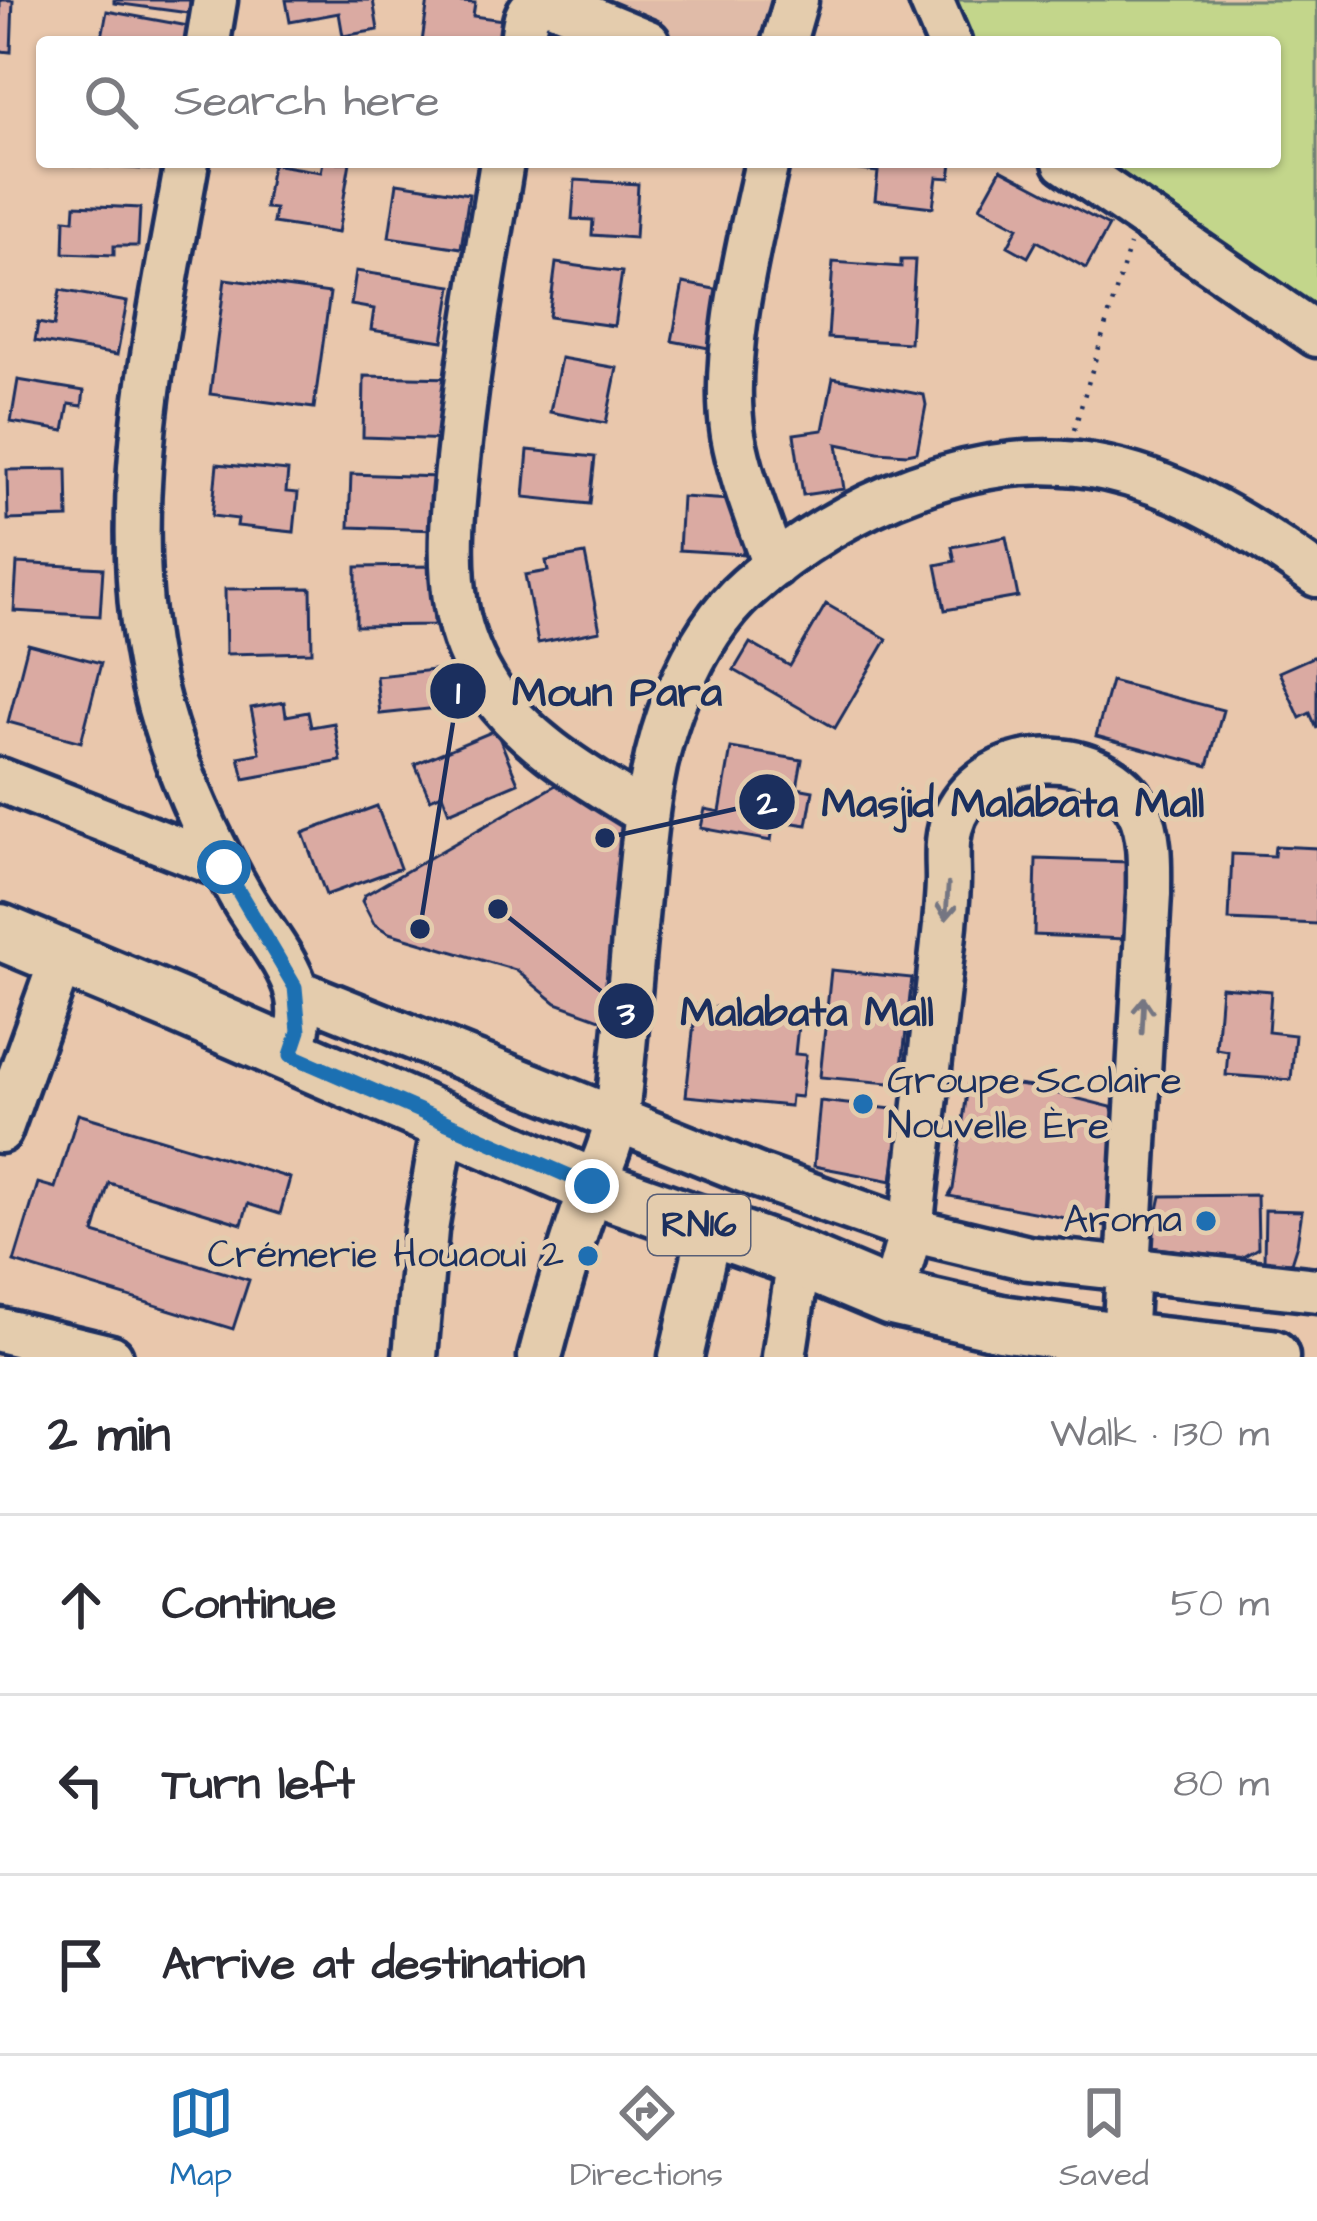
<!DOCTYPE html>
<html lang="en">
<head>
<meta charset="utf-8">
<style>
  :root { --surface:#fff; --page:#f7f7f7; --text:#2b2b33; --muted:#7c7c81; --line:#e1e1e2; --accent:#1f6fb2 }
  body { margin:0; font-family:"Architects Daughter",sans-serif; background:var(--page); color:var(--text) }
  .stop { position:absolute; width:36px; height:36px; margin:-27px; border:9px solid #1f6fb2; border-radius:50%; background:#fff }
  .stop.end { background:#1f6fb2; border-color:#fff; box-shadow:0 3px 12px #0008 }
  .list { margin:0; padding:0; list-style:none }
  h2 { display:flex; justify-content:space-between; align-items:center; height:156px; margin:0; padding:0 48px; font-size:51px }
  h2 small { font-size:39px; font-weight:400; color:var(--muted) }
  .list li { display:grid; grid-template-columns:78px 1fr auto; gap:36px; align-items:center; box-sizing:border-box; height:180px; padding:0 48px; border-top:3px solid var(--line) }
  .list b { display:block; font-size:45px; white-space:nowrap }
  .list em { font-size:39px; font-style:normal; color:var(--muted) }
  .icon { flex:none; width:66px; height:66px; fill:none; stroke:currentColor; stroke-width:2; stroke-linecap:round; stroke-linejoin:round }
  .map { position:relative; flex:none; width:1317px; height:1357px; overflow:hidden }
  .search { position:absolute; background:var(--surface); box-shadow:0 3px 9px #0004; left:36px; right:36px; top:36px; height:132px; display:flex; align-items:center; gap:30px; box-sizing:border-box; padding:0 42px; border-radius:12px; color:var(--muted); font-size:45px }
  .sheet { height:696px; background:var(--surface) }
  nav { display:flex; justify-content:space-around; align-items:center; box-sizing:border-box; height:168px; border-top:3px solid var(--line); background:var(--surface); font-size:33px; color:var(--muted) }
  nav a { display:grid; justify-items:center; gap:6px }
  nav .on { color:var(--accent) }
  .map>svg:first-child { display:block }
</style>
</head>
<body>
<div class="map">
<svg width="1317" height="1357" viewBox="0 0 1317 1357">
  <rect width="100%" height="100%" fill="#e9c7ac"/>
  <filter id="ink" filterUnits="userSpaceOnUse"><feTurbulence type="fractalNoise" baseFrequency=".00833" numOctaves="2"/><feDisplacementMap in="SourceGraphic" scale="24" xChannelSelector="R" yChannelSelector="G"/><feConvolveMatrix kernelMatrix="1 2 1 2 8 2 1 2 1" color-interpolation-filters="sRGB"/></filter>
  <g filter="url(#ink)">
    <path fill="#e0bba8" d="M 579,0 L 777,0 L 771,42 L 687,42 Z"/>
    <path fill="#c3d68b" stroke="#6f8274" stroke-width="3" d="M 948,0 L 1317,0 L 1317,310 L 1101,162 L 1275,162 L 1275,42 L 970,42 Z"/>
    <path fill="#daaaa2" stroke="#1b2f5e" stroke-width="3" d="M 0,0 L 13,0 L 11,52 L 0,51 Z
      M 114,0 L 190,0 L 189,13 L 114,3 Z
      M 286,0 L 373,0 L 378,30 L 343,36 L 339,13 L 290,22 Z
      M 428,0 L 475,3 L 473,16 L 503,20 L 500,42 L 422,42 Z
      M 107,11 L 188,26 L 185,42 L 101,42 Z
      M 65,162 L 159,162 L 158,170 L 65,164 Z
      M 323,162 L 350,162 L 338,233 L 273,223 L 275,209 L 265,208 L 272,164 L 321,172 Z
      M 860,162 L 944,162 L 952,163 L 950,178 L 937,177 L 933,207 L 875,200 L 878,172 L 859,170 Z
      M 1001,169 L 1109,226 L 1086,268 L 1037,241 L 1028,257 L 1008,246 L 1018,227 L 980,207 Z
      M 575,180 L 638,184 L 635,238 L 592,235 L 593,220 L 572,219 Z
      M 397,183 L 469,194 L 461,248 L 389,237 Z
      M 75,205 L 140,208 L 138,246 L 114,246 L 114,255 L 64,253 L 65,219 L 74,220 Z
      M 901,260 L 915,260 L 910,343 L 828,338 L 833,262 L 901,267 Z
      M 556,263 L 622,272 L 614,326 L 549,317 Z
      M 356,271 L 452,286 L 443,341 L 371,330 L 374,309 L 351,305 Z
      M 225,279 L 330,293 L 314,408 L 210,394 Z
      M 683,283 L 730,292 L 719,350 L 672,341 Z
      M 60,290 L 127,302 L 117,355 L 35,341 L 38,323 L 54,326 Z
      M 561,358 L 617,368 L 606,423 L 550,412 Z
      M 364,376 L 454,378 L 452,440 L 363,437 Z
      M 833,378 L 924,395 L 926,405 L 917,452 L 907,454 L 878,452 L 837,444 L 844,489 L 803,495 L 794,434 L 823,430 Z
      M 18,380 L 84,391 L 82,406 L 69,404 L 64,431 L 11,422 Z
      M 528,450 L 595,457 L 590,504 L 524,497 Z
      M 217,464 L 288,471 L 286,492 L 298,493 L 294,532 L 237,526 L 238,519 L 212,516 Z
      M 67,469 L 68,518 L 8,520 L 7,470 Z
      M 351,474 L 438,477 L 436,530 L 349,527 Z
      M 682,497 L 747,501 L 743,554 L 679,550 Z
      M 1006,537 L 1018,597 L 945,610 L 936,565 L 955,561 L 952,547 Z
      M 585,554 L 600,631 L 538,643 L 525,575 L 548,571 L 546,561 Z
      M 17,563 L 103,568 L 100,616 L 14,611 Z
      M 433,566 L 434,625 L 356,626 L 356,567 Z
      M 311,588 L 312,652 L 226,654 L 225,589 Z
      M 826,604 L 887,639 L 835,728 L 734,670 L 750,643 L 790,666 Z
      M 28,644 L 101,663 L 81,742 L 8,722 Z
      M 1315,656 L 1317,662 L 1317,729 L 1310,713 L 1300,718 L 1279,672 Z
      M 444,669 L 448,707 L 380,714 L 376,676 Z
      M 1111,681 L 1223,710 L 1208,766 L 1096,736 Z
      M 284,702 L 286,716 L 308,712 L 311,727 L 334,723 L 341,761 L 244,779 L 239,757 L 260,753 L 251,708 Z
      M 496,730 L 518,783 L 449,812 L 442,794 L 430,799 L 415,764 Z
      M 731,748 L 802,760 L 797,788 L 813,791 L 807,825 L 774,820 L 771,841 L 701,828 L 705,809 L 720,812 Z
      M 561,782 L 629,818 L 611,1023 L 556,1003 L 516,970 L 389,933 L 374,924 L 362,901 L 365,895 Z
      M 377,806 L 400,868 L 326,895 L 303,833 Z
      M 1275,846 L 1317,848 L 1317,924 L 1229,920 L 1232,854 L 1274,856 Z
      M 1036,859 L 1128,862 L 1125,939 L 1034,935 Z
      M 831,970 L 912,978 L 900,1084 L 820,1077 Z
      M 1221,987 L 1271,991 L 1268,1032 L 1295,1035 L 1291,1080 L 1226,1075 L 1228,1051 L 1216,1049 Z
      M 696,1005 L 799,1016 L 795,1054 L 806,1055 L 801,1097 L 791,1096 L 790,1106 L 686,1096 Z
      M 969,1079 L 1032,1087 L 1111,1107 L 1131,1145 L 1112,1227 L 949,1196 L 953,1189 Z
      M 820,1101 L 902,1110 L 892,1181 L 814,1166 Z
      M 78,1114 L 290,1178 L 280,1214 L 248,1204 L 242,1224 L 109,1183 L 94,1233 L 249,1280 L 233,1329 L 14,1262 L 38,1183 L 55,1188 Z
      M 1257,1195 L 1258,1248 L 1241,1258 L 1150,1247 L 1161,1196 Z
      M 1265,1210 L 1302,1211 L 1297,1244 L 1291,1263 L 1264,1261 Z"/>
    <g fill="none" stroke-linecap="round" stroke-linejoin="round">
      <defs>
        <path id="minor" d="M 931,0 L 949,42
          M 208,42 L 215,0
          M 522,42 C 525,20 524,6 549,1 L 648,42
          M 784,42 L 796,0
          M 187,162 C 156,340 110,526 159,705 C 178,773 207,837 242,898 C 258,926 289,962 297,993 C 302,1015 298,1034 291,1055
          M 502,162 C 487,255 470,348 460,442 C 454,497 447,551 456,606 C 461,636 473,664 490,690 C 529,746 589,778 646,814
          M 767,162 C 750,241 720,355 733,435 C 741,480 760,524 774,566
          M 1065,162 L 1317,335
          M 0,780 L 224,867
          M 296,991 L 758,1176 L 911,1230 L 1028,1258 L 1317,1290
          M 0,1131 L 62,958
          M 892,1298 L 911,1230 L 945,925 C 946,910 948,894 948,879 C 948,856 945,837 955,815 C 989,744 1102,742 1139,811 C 1151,836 1149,867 1149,894 L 1124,1341
          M 0,1330 L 111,1357
          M 415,1357 L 426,1230 L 444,1123
          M 540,1357 C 553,1307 567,1258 584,1209 C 595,1179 613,1146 617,1114 C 626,1039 631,963 639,888 C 645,820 651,755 678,692 C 694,654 717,614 748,587 C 839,505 984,441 1107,469 C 1185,486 1253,529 1317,575
          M 681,1357 L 710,1229
          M 784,1357 L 799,1259"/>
        <path id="major" d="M 0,932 L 176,1005 L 592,1186 L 799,1259 L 892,1298 L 1001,1323 L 1124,1341 L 1271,1357"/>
      </defs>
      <use href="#minor" stroke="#1b2f5e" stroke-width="51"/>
      <use href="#major" stroke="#1b2f5e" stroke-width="63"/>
      <path stroke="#1b2f5e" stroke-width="4.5" stroke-dasharray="3 9" stroke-linecap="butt" d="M 1074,430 L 1130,245"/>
      <use href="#minor" stroke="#e4ccad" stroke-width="42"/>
      <use href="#major" stroke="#e4ccad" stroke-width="54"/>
    </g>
    <defs><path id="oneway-shaft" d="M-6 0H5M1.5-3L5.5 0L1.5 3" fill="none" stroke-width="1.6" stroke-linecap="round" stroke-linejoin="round" transform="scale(3)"/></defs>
    <g stroke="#757682">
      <use href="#oneway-shaft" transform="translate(947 902) rotate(94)"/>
      <use href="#oneway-shaft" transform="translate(1143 1015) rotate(-87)"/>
    </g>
  </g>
  <g fill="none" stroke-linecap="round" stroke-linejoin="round" filter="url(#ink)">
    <path stroke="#1f6fb2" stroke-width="15" d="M 224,867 L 295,987 L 299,1031 L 291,1055 L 592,1186"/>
  </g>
  <g fill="#1f6fb2" stroke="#e4ccad" stroke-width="4.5">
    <circle cx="863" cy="1104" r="12"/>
    <circle cx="1206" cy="1221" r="12"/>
    <circle cx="588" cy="1256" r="12"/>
  </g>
  <g text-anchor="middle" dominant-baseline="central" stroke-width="10" stroke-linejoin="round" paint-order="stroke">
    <rect fill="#e4ccad" stroke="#575e76" stroke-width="3" x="648" y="1195" width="102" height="60" rx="9"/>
    <g font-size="36" font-weight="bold" fill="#1b2f5e">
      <text x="699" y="1225">RN16</text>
    </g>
    <g font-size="39" fill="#1b2f5e" stroke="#e4ccad" text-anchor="end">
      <text x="887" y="1082" text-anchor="start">Groupe Scolaire<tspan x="887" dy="45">Nouvelle Ère</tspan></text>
      <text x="1182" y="1221">Aroma</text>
      <text x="564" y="1256">Crémerie Houaoui 2</text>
    </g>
  </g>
  <path fill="none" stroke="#1b2f5e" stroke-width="4.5" d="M420 929L458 691M605 838L767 802M498 909L626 1011"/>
  <g fill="#1b2f5e" stroke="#e4ccad" stroke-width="4.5">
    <circle cx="420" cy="929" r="12"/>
    <circle cx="605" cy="838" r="12"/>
    <circle cx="498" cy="909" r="12"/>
    <circle cx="458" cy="691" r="30"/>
    <circle cx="767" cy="802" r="30"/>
    <circle cx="626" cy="1011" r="30"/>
  </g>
  <g font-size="36" text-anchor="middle" font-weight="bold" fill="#fff">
    <text x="458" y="704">1</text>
    <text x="767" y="814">2</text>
    <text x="626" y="1024">3</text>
  </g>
  <g font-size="42" text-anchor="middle" font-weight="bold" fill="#1b2f5e" stroke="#e4ccad" stroke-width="10" stroke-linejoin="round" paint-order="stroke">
    <text x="617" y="706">Moun Para</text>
    <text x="1013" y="817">Masjid Malabata Mall</text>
    <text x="807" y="1026">Malabata Mall</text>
  </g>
</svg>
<div class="stop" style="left:224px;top:867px"></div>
<div class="stop end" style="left:592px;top:1186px"></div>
<div class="search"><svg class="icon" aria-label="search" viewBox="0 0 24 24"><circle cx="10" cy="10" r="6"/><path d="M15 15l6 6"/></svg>Search here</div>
</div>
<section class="sheet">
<h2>2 min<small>Walk · 130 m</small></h2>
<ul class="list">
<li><svg class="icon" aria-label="ahead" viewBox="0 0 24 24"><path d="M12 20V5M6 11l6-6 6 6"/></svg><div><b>Continue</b></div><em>50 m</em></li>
<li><svg class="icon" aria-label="left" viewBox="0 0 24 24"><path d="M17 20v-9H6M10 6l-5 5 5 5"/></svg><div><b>Turn left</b></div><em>80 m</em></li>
<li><svg class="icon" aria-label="arrive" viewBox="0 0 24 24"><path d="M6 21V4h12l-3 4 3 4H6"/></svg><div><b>Arrive at destination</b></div></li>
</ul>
</section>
<nav>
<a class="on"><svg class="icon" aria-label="map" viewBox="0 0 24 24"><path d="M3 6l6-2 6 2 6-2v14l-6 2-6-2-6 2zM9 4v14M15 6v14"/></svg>Map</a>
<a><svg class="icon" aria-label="directions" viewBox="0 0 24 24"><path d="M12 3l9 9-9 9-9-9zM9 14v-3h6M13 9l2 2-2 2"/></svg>Directions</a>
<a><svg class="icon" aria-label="saved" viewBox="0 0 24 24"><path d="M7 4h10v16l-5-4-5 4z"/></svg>Saved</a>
</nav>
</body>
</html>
